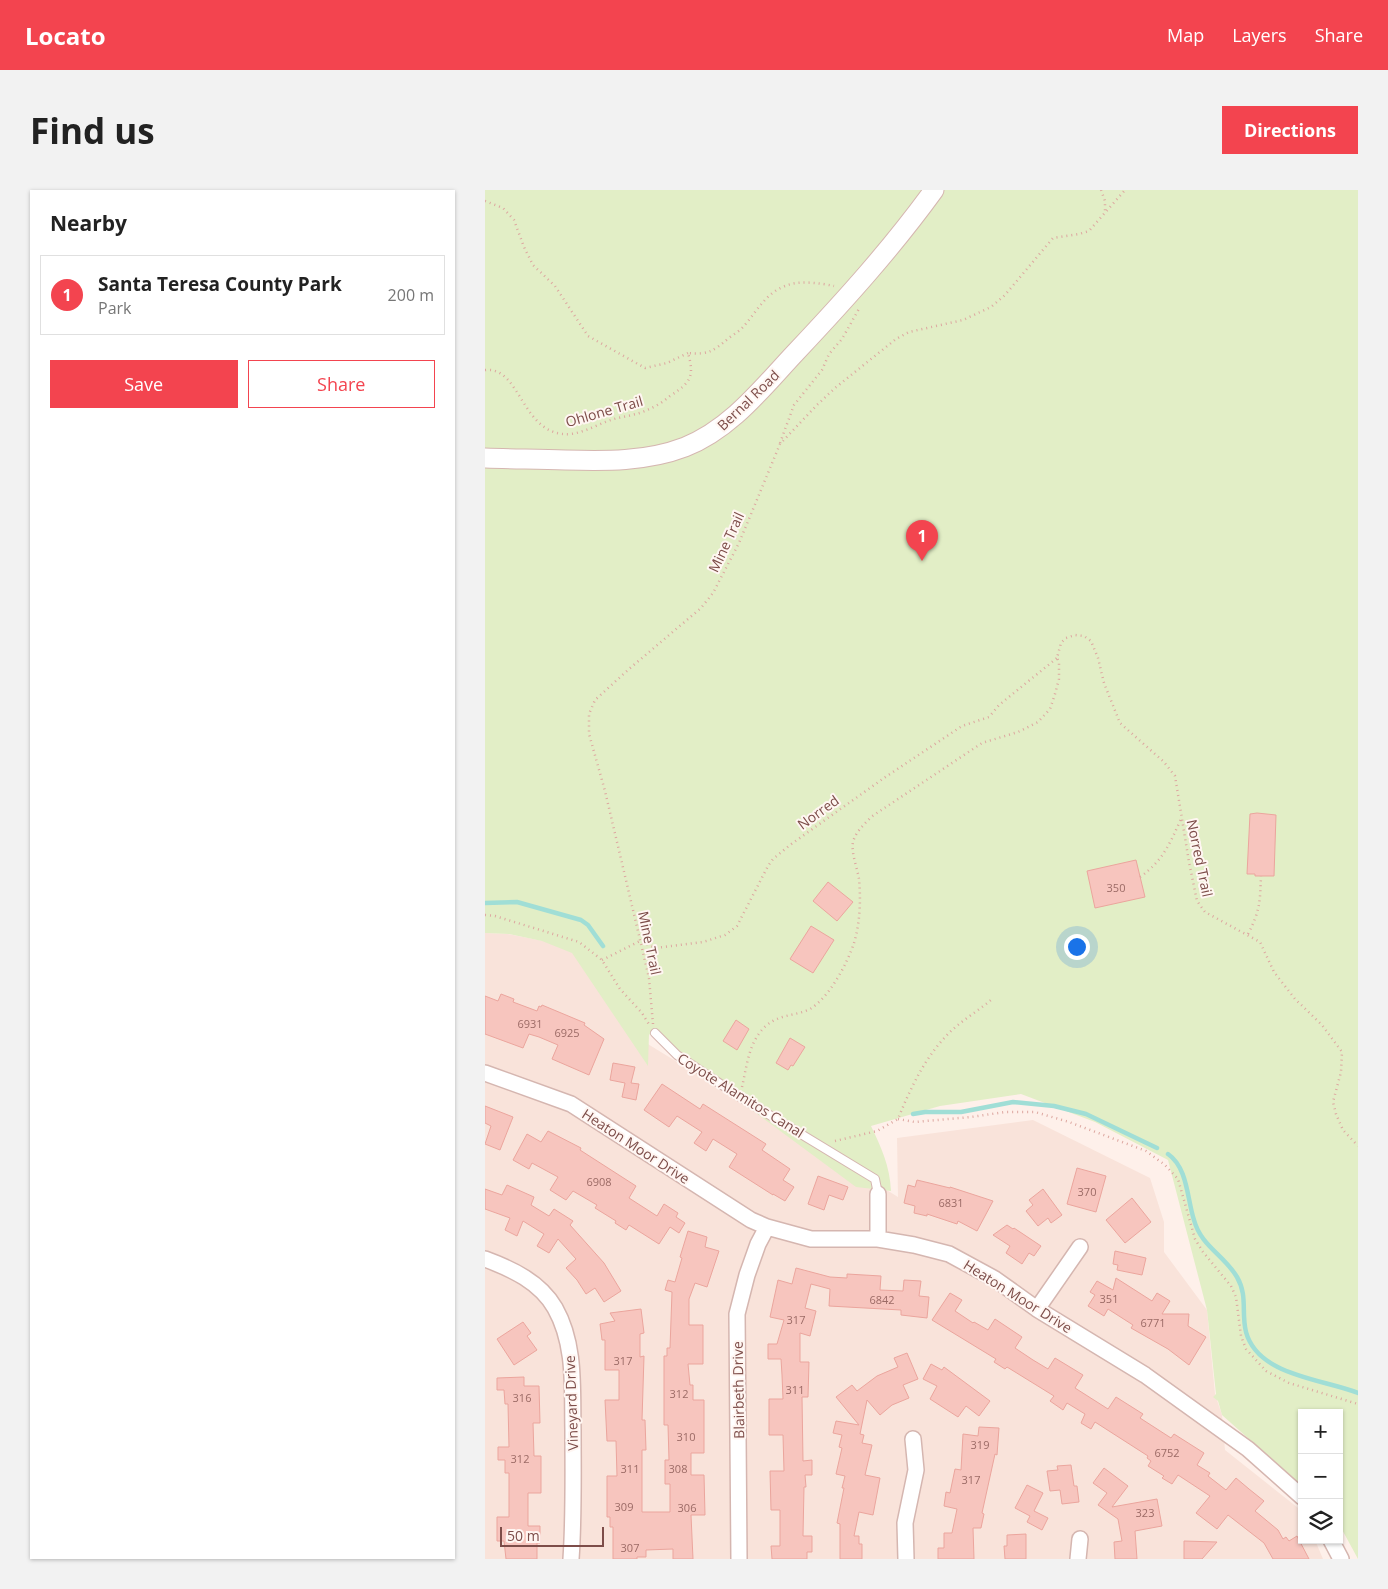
<!DOCTYPE html>
<html lang="en">
<head>
<meta charset="utf-8">
<style>
  :root { --surface:#fff; --page:#f2f2f2; --text:#222; --muted:#767676; --line:#e0e0e0; --accent:#f3444f }
  body { margin:0; font-family:"Open Sans",sans-serif; background:var(--page); color:var(--text) }
  .controls { position:absolute; right:15px; bottom:15px; display:grid; overflow:hidden; border-radius:0px; box-shadow:0 1px 4px #0004 }
  .controls button { width:45px; height:45px; display:grid; place-items:center; padding:0; border:0; border-bottom:1px solid var(--line); background:var(--surface); color:var(--text); font:25px sans-serif }
  .scale { position:absolute; left:15px; bottom:12px; width:104px; box-sizing:border-box; padding-left:5px; border:2px solid #7d4d49; border-top:0; font-size:14px; line-height:18px; white-space:nowrap; color:#7d4d49; -webkit-text-stroke:4px #fff6f2; paint-order:stroke }
  .you { position:absolute; left:591px; top:756px; width:18px; height:18px; margin:-12px; border:4px solid #fff; border-radius:50%; background:#1a73e8; box-shadow:0 0 0 8px #1a73e833 }
  .badge { display:grid; place-items:center; width:32px; height:32px; border-radius:50%; background:var(--accent); color:#fff; font-size:16px; font-weight:700 }
  .pin { position:absolute; translate:-50% -41px; filter:drop-shadow(0 1px 2px #0008) }
  .pin::after { content:''; position:absolute; top:26px; width:18px; height:15px; background:inherit; clip-path:polygon(0 0,100% 0,50% 100%) }
  .list { margin:0; padding:0; list-style:none }
  h2 { display:flex; justify-content:space-between; align-items:center; height:65px; margin:0; padding:0 20px; font-size:21px }
  h2 small { font-size:16px; font-weight:400; color:var(--muted) }
  .list li { display:grid; grid-template-columns:32px 1fr auto; gap:15px; align-items:center; box-sizing:border-box; height:80px; margin:0 10px 10px; padding:0 10px; border:1px solid var(--line); border-radius:0px }
  .list b { display:block; font-size:19px; white-space:nowrap }
  .list p { margin:0; font-size:16px; white-space:nowrap; color:var(--muted) }
  .list em { font-size:16px; font-style:normal; color:var(--muted) }
  .actions { display:flex; gap:10px; padding:15px 20px }
  .actions a { flex:1; padding:11px 0; border:1px solid var(--accent); border-radius:0px; text-align:center; font-size:18px; color:var(--accent) }
  .actions .main { background:var(--accent); color:#fff }
  .icon { flex:none; width:28px; height:28px; fill:none; stroke:currentColor; stroke-width:2; stroke-linecap:round; stroke-linejoin:round }
  .map { position:relative; flex:none; width:873px; height:1369px; overflow:hidden; border-radius:0px }
  header { display:flex; align-items:center; gap:30px; box-sizing:border-box; height:70px; padding:0 25px; background:var(--accent); color:#fff }
  header strong { font-size:24px }
  nav { display:flex; gap:28px; margin-inline-start:auto; font-size:18px }
  .intro { display:flex; align-items:center; justify-content:space-between; box-sizing:border-box; height:120px; padding:0 30px }
  h1 { margin:0; font-size:35px }
  .button { padding:12px 22px; border-radius:0px; background:var(--accent); color:#fff; font-size:18px; font-weight:700 }
  main { display:flex; gap:30px; padding:0 30px }
  aside { flex:1; background:var(--surface); border-radius:0px; box-shadow:0 1px 4px #0004 }
  .map>svg:first-child { display:block }
</style>
</head>
<body>
<header>
<strong>Locato</strong>
<nav><a>Map</a><a>Layers</a><a>Share</a></nav>
</header>
<div class="intro"><h1>Find us</h1><a class="button">Directions</a></div>
<main>
<aside>
<h2>Nearby<small></small></h2>
<ul class="list">
<li><span class="badge">1</span><div><b>Santa Teresa County Park</b><p>Park</p></div><em>200 m</em></li>
</ul>
<div class="actions"><a class="main">Save</a><a>Share</a></div>
</aside>
<div class="map">
<svg width="873" height="1369" viewBox="0 0 873 1369">
  <rect width="100%" height="100%" fill="#fef0ea"/>
  <path fill="#f9e3da" d="M 0,743 L 23,744 L 88,757 L 148,845 L 413,1007 L 412,948 L 548,930 L 665,988 L 679,1032 L 679,1062 L 722,1120 L 730,1204 L 737,1225 L 740,1260 L 817,1321 L 817,1350 L 830,1350 L 838,1369 L 0,1369 Z"/>
  <path fill="#e2eec6" d="M 0,0 L 873,0 L 873,1369 L 854,1334 L 854,1223 L 817,1223 L 817,1296 L 737,1225 L 733,1211 L 728,1207 L 731,1204 L 722,1120 L 683,970 L 610,932 L 536,904 L 455,916 L 386,936 C 396,957 405,976 406,1001 L 371,997 L 164,844 L 163,876 L 87,763 L 57,751 L 24,744 L 0,743 Z"/>
  <g fill="none" stroke-linecap="round" stroke-linejoin="round">
    <path stroke="#a0ded6" stroke-width="4.5" d="M 0,713 L 32,712 L 96,730 L 103,735 L 118,756
      M 428,924 L 440,922 L 476,922 L 528,912 L 569,916 L 601,924 L 672,958
      M 683,964 C 703,978 702,1009 709,1030 C 716,1056 739,1065 752,1087 C 763,1106 756,1122 761,1142 C 773,1186 838,1189 873,1203"/>
  </g>
  <path fill="#f7c5be" stroke="#eba59d" d="M 772,623 L 791,625 L 789,686 L 770,686 L 770,684 L 762,684 L 765,624 Z
    M 651,670 L 660,707 L 610,718 L 602,681 Z
    M 343,692 L 368,712 L 352,731 L 328,711 Z
    M 326,736 L 349,750 L 328,783 L 305,769 Z
    M 16,804 L 29,809 L 28,812 L 52,821 L 54,816 L 56,817 L 57,815 L 100,833 L 99,835 L 119,849 L 104,885 L 67,869 L 73,855 L 54,847 L 44,844 L 38,858 L 0,844 L 0,806 L 13,811 Z
    M 251,830 L 264,839 L 252,860 L 238,851 Z
    M 305,848 L 320,857 L 308,876 L 306,875 L 303,880 L 291,873 Z
    M 128,873 L 150,877 L 146,893 L 154,894 L 151,910 L 137,907 L 140,893 L 125,890 Z
    M 177,894 L 215,919 L 218,914 L 281,954 L 277,960 L 305,979 L 298,990 L 309,997 L 300,1011 L 288,1004 L 288,1005 L 244,977 L 252,964 L 228,949 L 221,961 L 209,953 L 217,942 L 192,926 L 184,937 L 159,920 Z
    M 0,916 L 28,927 L 15,960 L 0,954 L 6,936 L 0,933 Z
    M 63,941 L 96,958 L 95,960 L 151,996 L 144,1008 L 172,1026 L 179,1014 L 193,1023 L 191,1027 L 200,1033 L 194,1043 L 185,1037 L 174,1054 L 144,1035 L 141,1040 L 130,1033 L 131,1031 L 110,1018 L 112,1015 L 88,1001 L 81,1010 L 65,1000 L 73,987 L 47,973 L 44,979 L 28,970 L 42,944 L 56,952 Z
    M 592,978 L 621,986 L 611,1022 L 582,1014 Z
    M 333,986 L 363,997 L 358,1010 L 344,1005 L 339,1020 L 323,1014 Z
    M 432,990 L 465,998 L 465,997 L 508,1011 L 492,1041 L 473,1031 L 472,1034 L 442,1024 L 442,1026 L 429,1023 L 430,1016 L 419,1013 L 423,995 L 430,997 Z
    M 22,995 L 49,1007 L 46,1015 L 64,1026 L 69,1019 L 88,1031 L 85,1035 L 119,1073 L 136,1101 L 119,1112 L 110,1098 L 101,1104 L 92,1090 L 81,1078 L 91,1069 L 73,1049 L 64,1063 L 52,1056 L 59,1044 L 38,1031 L 32,1046 L 20,1040 L 25,1028 L 0,1019 L 0,999 L 17,1005 Z
    M 558,999 L 577,1025 L 566,1033 L 563,1028 L 553,1036 L 541,1021 L 548,1015 L 544,1010 Z
    M 647,1008 L 666,1032 L 640,1053 L 621,1030 Z
    M 522,1035 L 528,1039 L 529,1038 L 556,1056 L 549,1066 L 544,1063 L 537,1074 L 521,1063 L 525,1056 L 508,1045 Z
    M 203,1041 L 222,1047 L 220,1057 L 234,1061 L 222,1097 L 210,1093 L 204,1109 L 204,1135 L 218,1135 L 218,1174 L 203,1174 L 205,1195 L 208,1195 L 208,1210 L 219,1210 L 219,1263 L 206,1263 L 206,1285 L 219,1285 L 220,1325 L 206,1325 L 208,1369 L 188,1369 L 188,1359 L 161,1360 L 161,1367 L 152,1367 L 152,1369 L 128,1369 L 128,1337 L 125,1337 L 125,1327 L 122,1327 L 122,1286 L 132,1286 L 131,1251 L 122,1251 L 120,1210 L 134,1210 L 134,1180 L 120,1180 L 120,1150 L 117,1150 L 115,1134 L 130,1131 L 125,1123 L 156,1119 L 159,1143 L 155,1144 L 155,1167 L 159,1166 L 157,1230 L 160,1230 L 161,1260 L 157,1260 L 157,1322 L 185,1322 L 185,1294 L 180,1294 L 180,1270 L 184,1270 L 183,1235 L 179,1235 L 179,1166 L 182,1166 L 182,1158 L 185,1158 L 187,1102 L 180,1100 L 183,1090 L 190,1092 L 197,1068 L 195,1067 Z
    M 630,1061 L 661,1068 L 657,1085 L 632,1080 L 633,1075 L 628,1074 Z
    M 311,1078 L 345,1087 L 362,1088 L 362,1084 L 396,1086 L 395,1100 L 418,1101 L 419,1090 L 436,1091 L 434,1106 L 444,1107 L 442,1128 L 416,1125 L 416,1120 L 344,1116 L 345,1099 L 326,1094 L 320,1118 L 331,1121 L 325,1146 L 315,1143 L 315,1172 L 324,1172 L 323,1207 L 317,1207 L 318,1271 L 327,1270 L 327,1285 L 320,1285 L 321,1297 L 319,1297 L 318,1346 L 327,1346 L 327,1362 L 322,1362 L 322,1369 L 287,1369 L 286,1356 L 295,1356 L 295,1320 L 286,1320 L 285,1281 L 299,1281 L 298,1245 L 284,1245 L 284,1209 L 298,1209 L 297,1185 L 296,1169 L 283,1169 L 283,1154 L 292,1154 L 299,1130 L 285,1127 L 293,1090 L 307,1094 Z
    M 631,1088 L 667,1111 L 672,1103 L 685,1111 L 677,1124 L 704,1124 L 703,1136 L 721,1147 L 704,1175 L 683,1159 L 646,1138 L 648,1135 L 623,1119 L 619,1126 L 603,1116 L 610,1105 L 605,1102 L 612,1091 L 628,1100 Z
    M 465,1103 L 477,1110 L 470,1121 L 488,1133 L 489,1132 L 503,1140 L 510,1129 L 537,1147 L 530,1158 L 548,1170 L 563,1179 L 570,1168 L 598,1185 L 590,1198 L 623,1219 L 631,1207 L 658,1224 L 655,1228 L 686,1248 L 689,1244 L 719,1263 L 712,1275 L 725,1283 L 723,1286 L 741,1300 L 751,1288 L 764,1299 L 779,1311 L 770,1321 L 793,1340 L 798,1349 L 801,1347 L 804,1351 L 812,1346 L 824,1369 L 788,1369 L 779,1353 L 743,1325 L 732,1339 L 711,1323 L 725,1306 L 693,1285 L 687,1294 L 677,1288 L 679,1286 L 663,1276 L 666,1271 L 662,1268 L 663,1266 L 610,1232 L 606,1239 L 596,1233 L 600,1224 L 582,1213 L 578,1220 L 565,1211 L 569,1206 L 522,1177 L 520,1179 L 509,1172 L 511,1169 L 447,1130 Z
    M 38,1132 L 46,1143 L 42,1146 L 52,1160 L 29,1175 L 12,1149 Z
    M 422,1163 L 433,1189 L 418,1195 L 424,1208 L 407,1215 L 395,1225 L 382,1210 L 375,1244 L 379,1245 L 377,1253 L 387,1255 L 380,1285 L 395,1288 L 388,1325 L 374,1322 L 369,1346 L 374,1346 L 374,1354 L 377,1354 L 377,1369 L 355,1369 L 355,1334 L 352,1333 L 359,1298 L 357,1298 L 360,1286 L 351,1284 L 357,1258 L 354,1257 L 357,1245 L 348,1243 L 351,1231 L 374,1235 L 351,1207 L 367,1195 L 372,1201 L 392,1186 L 413,1177 L 409,1168 Z
    M 446,1174 L 457,1180 L 459,1177 L 505,1211 L 494,1226 L 481,1216 L 473,1227 L 445,1209 L 452,1196 L 438,1189 Z
    M 39,1187 L 39,1196 L 54,1196 L 55,1233 L 48,1233 L 49,1266 L 56,1266 L 56,1303 L 43,1303 L 43,1336 L 55,1336 L 55,1353 L 52,1353 L 52,1369 L 21,1369 L 19,1351 L 12,1351 L 12,1327 L 24,1327 L 24,1283 L 20,1283 L 20,1270 L 13,1270 L 13,1257 L 24,1257 L 23,1214 L 20,1214 L 19,1200 L 12,1200 L 12,1188 Z
    M 494,1237 L 514,1238 L 512,1265 L 510,1264 L 497,1323 L 499,1324 L 496,1338 L 488,1338 L 489,1369 L 453,1369 L 453,1358 L 459,1358 L 459,1343 L 467,1343 L 472,1319 L 459,1316 L 461,1302 L 465,1303 L 470,1279 L 476,1280 L 478,1244 L 493,1246 Z
    M 586,1275 L 589,1296 L 592,1296 L 594,1312 L 577,1314 L 575,1300 L 565,1301 L 562,1281 L 573,1280 L 572,1276 Z
    M 619,1278 L 643,1296 L 627,1317 L 672,1309 L 677,1336 L 650,1341 L 652,1369 L 630,1369 L 629,1352 L 637,1351 L 633,1329 L 613,1315 L 622,1303 L 608,1293 Z
    M 542,1295 L 558,1303 L 549,1321 L 563,1328 L 557,1340 L 542,1332 L 545,1326 L 530,1318 Z
    M 541,1344 L 541,1369 L 520,1369 L 519,1356 L 522,1356 L 522,1345 Z
    M 699,1351 L 732,1352 L 717,1369 L 699,1369 Z"/>
  <g fill="none" stroke-linecap="round" stroke-linejoin="round">
    <defs>
      <path id="service" d="M 170,843 L 192,865 L 255,907 L 390,989 L 393,1004"/>
      <path id="minor" d="M 0,883 L 86,914 L 266,1030 L 282,1037 L 326,1049 L 393,1049 L 429,1055 L 464,1064 L 510,1089 L 552,1119 L 660,1185 L 763,1259 L 817,1307
        M 393,1004 L 393,1049
        M 0,1069 C 27,1079 55,1092 70,1118 C 91,1155 87,1199 88,1240 C 88,1283 89,1326 86,1369
        M 552,1119 L 595,1057
        M 846,1350 L 856,1369
        M 254,1369 L 252,1124 L 262,1085 L 273,1054 L 282,1037
        M 421,1369 L 420,1333 L 431,1280 L 428,1249
        M 593,1369 L 595,1349"/>
      <path id="tertiary" d="M 0,268 C 27,269 53,269 80,270 C 120,271 161,272 200,257 C 246,239 278,197 311,162 C 360,110 407,58 449,0"/>
    </defs>
    <use href="#service" stroke="#d5b6b0" stroke-width="10"/>
    <use href="#minor" stroke="#d5b6b0" stroke-width="18"/>
    <use href="#tertiary" stroke="#d5b6b0" stroke-width="21"/>
    <path stroke="#dda7a0" stroke-width="2.5" stroke-dasharray="1 4" stroke-linecap="butt" d="M 616,0 L 620,11 L 620,23
      M 0,11 L 18,18 L 29,30 L 39,57 L 48,75 L 70,96 L 103,146 L 160,178 L 182,173 L 203,163
      M 0,180 C 37,176 36,248 86,244 C 101,242 115,233 129,229 C 140,226 152,225 162,220 C 170,217 178,212 185,206 C 205,193 210,187 203,163 C 224,165 228,161 244,148 C 249,144 255,141 259,136 C 272,121 281,103 300,96 C 314,90 335,93 349,96
      M 295,253 L 309,215 L 337,180 L 344,164 L 357,149 L 375,117
      M 655,687 C 678,671 685,653 696,629
      M 0,725 L 10,726 L 94,752 L 117,770 L 135,799 L 157,823 L 165,836
      M 763,744 C 775,721 775,712 776,686
      M 117,770 L 155,751 L 171,758 L 218,752 L 240,745 L 252,736 L 283,676 L 288,669 L 305,655 L 399,588 L 477,536 L 504,527 L 514,515 L 572,468
      M 168,834 L 164,788 L 120,601 L 104,544 L 104,524 L 110,510 L 144,479 L 216,418 L 228,403 L 254,353 L 295,254 L 332,215 L 350,198 L 411,149 L 424,142 L 478,130 L 506,117 L 520,105 L 568,48 L 594,44 L 604,41 L 640,0
      M 257,897 C 262,875 264,850 282,835 C 295,824 311,826 325,819 C 344,808 362,774 369,753 C 375,733 376,710 374,689 C 372,677 366,663 368,652 C 371,641 379,635 386,627 L 497,553 L 533,542 L 553,532 L 565,519 L 570,504 L 574,489 L 574,472 L 572,468 L 576,453 L 581,448 L 590,445 L 599,446 L 606,451 L 613,468 L 619,493 L 635,533 L 679,572 L 690,586 L 704,672 L 712,711 L 720,722 L 775,752 L 789,782 L 810,809 L 837,835 L 857,862 L 856,882 L 848,912 L 851,924 L 858,940 L 873,956
      M 413,929 L 430,932 L 486,927 L 520,922 L 550,922 L 584,932 L 661,961 L 680,975 L 693,989 L 710,1049 L 718,1062 L 746,1096 L 751,1107 L 756,1146 L 761,1159 L 781,1181 L 804,1193 L 873,1214
      M 350,951 L 392,941 L 413,929 C 425,899 440,867 464,843 C 476,831 493,821 506,810"/>
    <use href="#service" stroke="#fff" stroke-width="8"/>
    <use href="#minor" stroke="#fff" stroke-width="15"/>
    <use href="#tertiary" stroke="#fff" stroke-width="19"/>
  </g>
  <g text-anchor="middle" dominant-baseline="central" stroke-width="4" stroke-linejoin="round" paint-order="stroke">
    <g font-size="11" fill="#9c6b66">
      <text x="631" y="697">350</text>
      <text x="45" y="833">6931</text>
      <text x="82" y="842">6925</text>
      <text x="114" y="991">6908</text>
      <text x="602" y="1001">370</text>
      <text x="466" y="1012">6831</text>
      <text x="624" y="1108">351</text>
      <text x="397" y="1109">6842</text>
      <text x="311" y="1129">317</text>
      <text x="668" y="1132">6771</text>
      <text x="138" y="1170">317</text>
      <text x="310" y="1199">311</text>
      <text x="194" y="1203">312</text>
      <text x="37" y="1207">316</text>
      <text x="201" y="1246">310</text>
      <text x="495" y="1254">319</text>
      <text x="682" y="1262">6752</text>
      <text x="35" y="1268">312</text>
      <text x="145" y="1278">311</text>
      <text x="193" y="1278">308</text>
      <text x="486" y="1289">317</text>
      <text x="139" y="1316">309</text>
      <text x="202" y="1317">306</text>
      <text x="660" y="1322">323</text>
      <text x="145" y="1357">307</text>
    </g>
    <g font-size="14" fill="#7d4d49" stroke="#fff6f2">
      <text transform="translate(263 210) rotate(-44)">Bernal Road</text>
      <text transform="translate(119 221) rotate(-16)">Ohlone Trail</text>
      <text transform="translate(241 352) rotate(-65)">Mine Trail</text>
      <text transform="translate(333 622) rotate(-36)">Norred</text>
      <text transform="translate(715 668) rotate(78)">Norred Trail</text>
      <text transform="translate(165 753) rotate(78)">Mine Trail</text>
      <text transform="translate(256 905) rotate(32)">Coyote Alamitos Canal</text>
      <text transform="translate(151 956) rotate(33)">Heaton Moor Drive</text>
      <text transform="translate(533 1106) rotate(32)">Heaton Moor Drive</text>
      <text transform="translate(253 1200) rotate(-91)">Blairbeth Drive</text>
      <text transform="translate(86 1213) rotate(-92)">Vineyard Drive</text>
    </g>
  </g>
</svg>
<div class="controls">
<button>+</button>
<button>−</button>
<button><svg class="icon" aria-label="layers" viewBox="0 0 24 24"><path d="M12 4l9 5-9 5-9-5zM3 14l9 5 9-5"/></svg></button>
</div>
<div class="scale">50 m</div>
<div class="you"></div>
<div class="pin badge" style="left:437px;top:371px">1</div>
</div>
</main>
</body>
</html>
